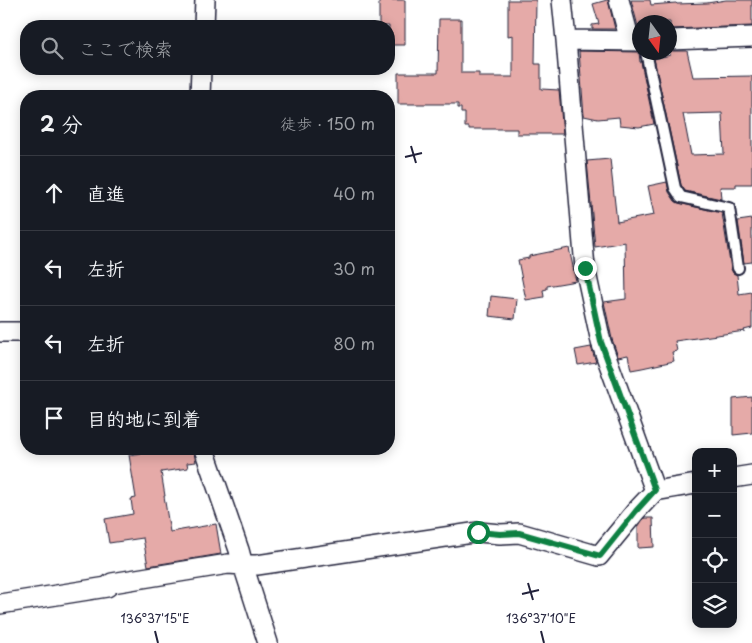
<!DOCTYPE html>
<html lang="ja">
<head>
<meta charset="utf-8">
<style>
  :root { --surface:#171b24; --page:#20242c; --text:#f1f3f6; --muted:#9ea1a6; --line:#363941 }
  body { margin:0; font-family:"Playpen Sans","Klee One",sans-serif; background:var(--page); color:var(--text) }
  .controls { position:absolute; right:15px; bottom:15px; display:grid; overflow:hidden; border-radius:10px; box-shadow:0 2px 12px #0003 }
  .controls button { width:45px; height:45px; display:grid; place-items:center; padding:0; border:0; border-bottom:1px solid var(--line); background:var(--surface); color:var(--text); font:25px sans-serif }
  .compass { position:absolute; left:632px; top:15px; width:45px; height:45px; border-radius:50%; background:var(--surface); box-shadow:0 2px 12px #0003; rotate:165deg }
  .stop { position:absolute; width:15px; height:15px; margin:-11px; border:4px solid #0b8043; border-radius:50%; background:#fff }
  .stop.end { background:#0b8043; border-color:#fff; box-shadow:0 1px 5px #0008 }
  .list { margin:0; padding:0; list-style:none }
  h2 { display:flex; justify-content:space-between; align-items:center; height:65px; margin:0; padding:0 20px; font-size:21px }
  h2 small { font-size:16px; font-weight:400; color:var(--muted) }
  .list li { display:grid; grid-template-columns:32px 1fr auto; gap:15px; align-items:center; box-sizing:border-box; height:75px; padding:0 20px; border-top:1px solid var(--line) }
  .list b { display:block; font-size:19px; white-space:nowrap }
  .list em { font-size:16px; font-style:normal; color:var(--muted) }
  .icon { flex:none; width:28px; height:28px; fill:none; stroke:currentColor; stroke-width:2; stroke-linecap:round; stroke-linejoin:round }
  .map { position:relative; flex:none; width:752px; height:643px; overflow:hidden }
  .search { position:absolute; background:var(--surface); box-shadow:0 2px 12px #0003; left:20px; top:20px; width:375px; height:55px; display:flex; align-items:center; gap:12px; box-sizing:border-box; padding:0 18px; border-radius:20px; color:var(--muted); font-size:19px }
  .panel { position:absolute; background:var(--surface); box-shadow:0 2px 12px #0003; left:20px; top:90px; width:375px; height:365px; border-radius:20px }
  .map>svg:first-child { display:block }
</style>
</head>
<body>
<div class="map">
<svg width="752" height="643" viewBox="0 0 752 643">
  <rect width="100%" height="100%" fill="#fff"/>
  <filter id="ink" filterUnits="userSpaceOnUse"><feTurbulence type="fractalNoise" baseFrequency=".02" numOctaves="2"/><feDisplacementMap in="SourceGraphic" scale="10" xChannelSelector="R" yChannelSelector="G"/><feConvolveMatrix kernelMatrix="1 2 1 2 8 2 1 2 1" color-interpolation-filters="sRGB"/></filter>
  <g filter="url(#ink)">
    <path fill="#e5aaa8" stroke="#22223b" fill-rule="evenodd" d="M 379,0 L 405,0 L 405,45 L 389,45 L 389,26 L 379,26 Z
      M 508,0 L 536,0 L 535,64 L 541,64 L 541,89 L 559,90 L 563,134 L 517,134 L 517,129 L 469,129 L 469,127 L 465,127 L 465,113 L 461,113 L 461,108 L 458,108 L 458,104 L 398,104 L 398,73 L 438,73 L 439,19 L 461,19 L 461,73 L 479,73 L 479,77 L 513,77 L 513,35 L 508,36 Z
      M 607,0 L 608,0 L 615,29 L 592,29 L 592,25 L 599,24 L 593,4 Z
      M 631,0 L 650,0 L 651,5 L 676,3 L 677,4 L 707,3 L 726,0 L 752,0 L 752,26 L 670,29 L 670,22 L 640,22 L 639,30 Z
      M 579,51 L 639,52 L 640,62 L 641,62 L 654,124 L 639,127 L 620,125 L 619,117 L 598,119 L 584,116 Z
      M 670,51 L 687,51 L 693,77 L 752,76 L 752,184 L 736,184 L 736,187 L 720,187 L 721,199 L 685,191 L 681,185 L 654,59 L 670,55 ZM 722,113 L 724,154 L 691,155 L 683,114 Z
      M 610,159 L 617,222 L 654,215 L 648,186 L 667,182 L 669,192 L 675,201 L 679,203 L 722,213 L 731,269 L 733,273 L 737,275 L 739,294 L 752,292 L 752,328 L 744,330 L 745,331 L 675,341 L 677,351 L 672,352 L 674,361 L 642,368 L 631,370 L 628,355 L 618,357 L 612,339 L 604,302 L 626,299 L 625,242 L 595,247 L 587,161 Z
      M 752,219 L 752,262 L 744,263 L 738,221 Z
      M 569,248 L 576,281 L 547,286 L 547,289 L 543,290 L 544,297 L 526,300 L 518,260 L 529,258 L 529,256 Z
      M 491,296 L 517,299 L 515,319 L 489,316 Z
      M 591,347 L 596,362 L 578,365 L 575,350 Z
      M 752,397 L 752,433 L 733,435 L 733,399 Z
      M 171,449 L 193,449 L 196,462 L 187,463 L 188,468 L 161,472 L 165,496 L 164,496 L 170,532 L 216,524 L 221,554 L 148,566 L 143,538 L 109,543 L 105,519 L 133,514 L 131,499 L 136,498 L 129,455 Z
      M 644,518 L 653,518 L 654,547 L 638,548 L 638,527 Z"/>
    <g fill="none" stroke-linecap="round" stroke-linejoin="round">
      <defs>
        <path id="lane" d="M 646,52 L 675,188 L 681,197 L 729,208 L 738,268"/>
        <path id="street" d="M 562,0 L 566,40 L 585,268 L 601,342 L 655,491
          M 619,0 L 630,41
          M 204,26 L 205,0
          M 566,40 L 640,41
          M 670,40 L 752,37
          M 200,96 L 201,69
          M 0,332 L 26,332
          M 204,449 L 239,550 L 243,565 L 268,643
          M 733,478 L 752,475
          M 0,604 L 107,587 L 112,583 L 228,564 L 243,565 L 257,565 L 479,532 L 500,534 L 519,533 L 599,556 L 636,511 L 655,491 L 696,484"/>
      </defs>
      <use href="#lane" stroke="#22223b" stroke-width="14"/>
      <use href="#street" stroke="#22223b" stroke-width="22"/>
      <use href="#lane" stroke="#fff" stroke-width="10"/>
      <use href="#street" stroke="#fff" stroke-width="19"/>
    </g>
  </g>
  <g fill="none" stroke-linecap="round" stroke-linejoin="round" filter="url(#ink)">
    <path stroke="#0b8043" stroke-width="6" d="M 478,532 L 500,534 L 519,533 L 600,556 L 636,511 L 655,490 L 601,342 L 585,268"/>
  </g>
  <path fill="none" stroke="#22223b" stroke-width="2" d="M 411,146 L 416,163M 405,157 L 422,153M 528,583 L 533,600M 522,594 L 539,590M 155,631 L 158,643M 541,631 L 544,643"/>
  <g font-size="12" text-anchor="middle" fill="#22223b" stroke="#fff" stroke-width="4" stroke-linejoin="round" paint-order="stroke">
    <text x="155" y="623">136°37'15"E</text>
    <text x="541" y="623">136°37'10"E</text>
  </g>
</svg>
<div class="controls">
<button>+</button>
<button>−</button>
<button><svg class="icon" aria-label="locate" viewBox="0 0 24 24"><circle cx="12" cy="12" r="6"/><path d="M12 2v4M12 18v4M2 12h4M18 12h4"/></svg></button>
<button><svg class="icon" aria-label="layers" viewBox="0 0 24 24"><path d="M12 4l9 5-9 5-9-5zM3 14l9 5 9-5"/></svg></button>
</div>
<svg class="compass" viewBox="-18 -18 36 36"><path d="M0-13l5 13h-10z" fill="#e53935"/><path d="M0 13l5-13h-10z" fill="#9ea1a6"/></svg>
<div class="stop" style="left:478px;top:532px"></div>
<div class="stop end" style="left:585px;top:268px"></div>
<div class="search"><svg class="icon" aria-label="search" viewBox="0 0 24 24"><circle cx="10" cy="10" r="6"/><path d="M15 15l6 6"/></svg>ここで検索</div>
<section class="panel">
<h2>2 分<small>徒歩 · 150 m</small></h2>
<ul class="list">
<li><svg class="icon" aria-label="ahead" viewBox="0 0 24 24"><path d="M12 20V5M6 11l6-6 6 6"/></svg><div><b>直進</b></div><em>40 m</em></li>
<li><svg class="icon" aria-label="left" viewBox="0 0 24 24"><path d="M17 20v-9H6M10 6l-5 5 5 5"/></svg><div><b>左折</b></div><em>30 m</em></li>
<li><svg class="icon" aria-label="left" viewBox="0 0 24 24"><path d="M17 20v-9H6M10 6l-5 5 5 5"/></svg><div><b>左折</b></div><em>80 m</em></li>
<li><svg class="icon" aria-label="arrive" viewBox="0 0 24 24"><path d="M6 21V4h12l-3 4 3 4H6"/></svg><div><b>目的地に到着</b></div></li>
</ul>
</section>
</div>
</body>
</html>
